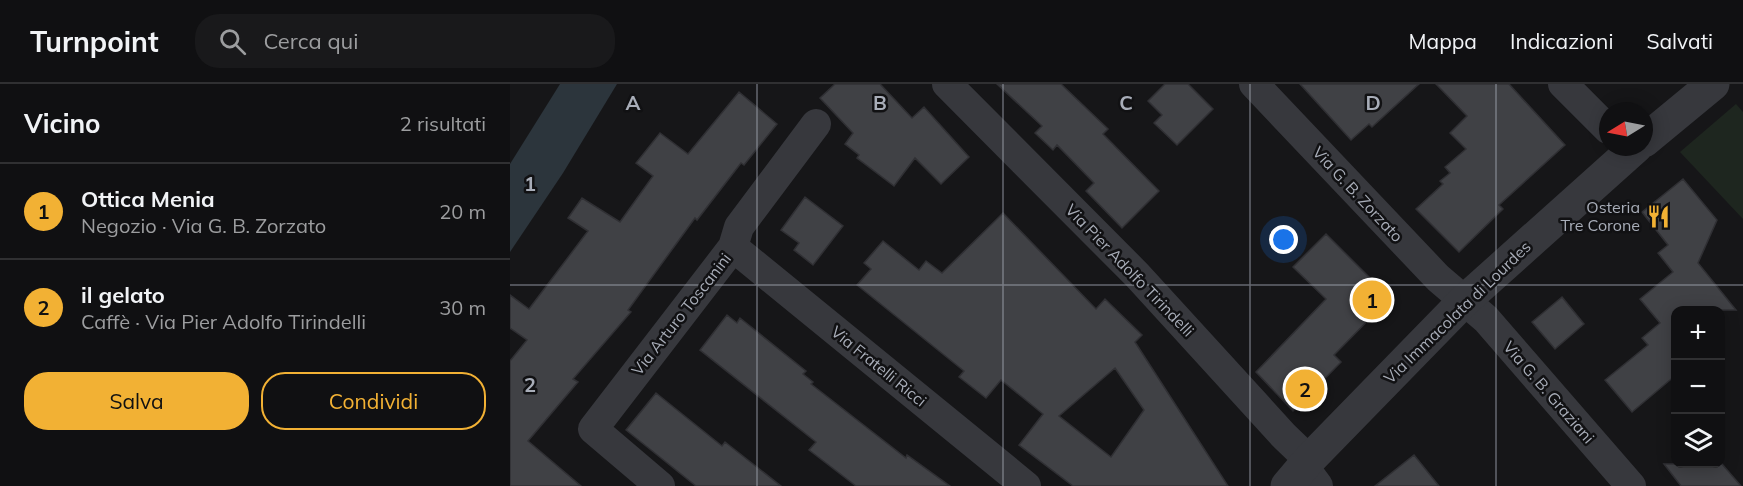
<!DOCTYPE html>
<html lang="it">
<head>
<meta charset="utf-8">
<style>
  :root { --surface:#101012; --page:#19191b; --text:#f1f3f6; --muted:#9c9d9f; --line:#303032; --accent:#f2b134 }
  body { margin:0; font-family:Mulish,sans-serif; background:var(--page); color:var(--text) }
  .controls { position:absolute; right:18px; bottom:18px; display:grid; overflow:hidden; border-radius:12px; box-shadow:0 3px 15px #0003 }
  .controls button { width:54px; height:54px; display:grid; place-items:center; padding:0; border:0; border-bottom:2px solid var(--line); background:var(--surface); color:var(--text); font:30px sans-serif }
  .compass { position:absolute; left:1089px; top:18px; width:54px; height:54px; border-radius:50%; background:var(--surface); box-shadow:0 3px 15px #0003; rotate:260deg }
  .you { position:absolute; left:774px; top:156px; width:21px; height:21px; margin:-15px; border:4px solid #fff; border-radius:50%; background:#1a73e8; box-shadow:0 0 0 9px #1a73e833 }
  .badge { display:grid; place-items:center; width:39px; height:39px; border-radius:50%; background:var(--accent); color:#111; font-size:20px; font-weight:700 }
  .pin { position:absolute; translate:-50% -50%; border:3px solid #fff; box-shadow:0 2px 6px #0006 }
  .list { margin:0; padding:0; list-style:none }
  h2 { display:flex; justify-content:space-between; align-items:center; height:78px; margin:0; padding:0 24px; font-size:26px }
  h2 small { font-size:20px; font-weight:400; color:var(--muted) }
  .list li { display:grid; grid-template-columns:39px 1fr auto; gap:18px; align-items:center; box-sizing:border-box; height:96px; padding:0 24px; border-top:2px solid var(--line) }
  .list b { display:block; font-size:22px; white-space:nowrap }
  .list p { margin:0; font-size:20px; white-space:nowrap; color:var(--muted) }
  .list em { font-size:20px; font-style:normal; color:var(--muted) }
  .actions { display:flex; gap:12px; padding:18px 24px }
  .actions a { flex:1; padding:14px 0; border:2px solid var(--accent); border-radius:24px; text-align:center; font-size:21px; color:var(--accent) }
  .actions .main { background:var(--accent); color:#111 }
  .icon { flex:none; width:33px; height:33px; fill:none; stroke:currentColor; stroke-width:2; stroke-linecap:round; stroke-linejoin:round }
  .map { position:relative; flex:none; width:1233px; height:402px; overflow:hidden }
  header { display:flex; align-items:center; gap:36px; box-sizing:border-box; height:84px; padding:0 30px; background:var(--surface); border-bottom:2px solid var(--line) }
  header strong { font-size:28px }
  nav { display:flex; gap:33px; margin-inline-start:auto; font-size:21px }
  .search { width:420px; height:54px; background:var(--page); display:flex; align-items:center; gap:15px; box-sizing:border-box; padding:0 21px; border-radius:24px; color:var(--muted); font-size:22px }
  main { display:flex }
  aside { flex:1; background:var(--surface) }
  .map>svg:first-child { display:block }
</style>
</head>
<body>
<header>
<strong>Turnpoint</strong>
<div class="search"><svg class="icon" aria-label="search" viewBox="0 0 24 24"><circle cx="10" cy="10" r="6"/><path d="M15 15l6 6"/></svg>Cerca qui</div>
<nav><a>Mappa</a><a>Indicazioni</a><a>Salvati</a></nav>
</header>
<main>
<aside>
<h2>Vicino<small>2 risultati</small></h2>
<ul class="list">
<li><span class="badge">1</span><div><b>Ottica Menia</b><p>Negozio · Via G. B. Zorzato</p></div><em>20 m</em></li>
<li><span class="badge">2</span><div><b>il gelato</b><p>Caffè · Via Pier Adolfo Tirindelli</p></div><em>30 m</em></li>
</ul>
<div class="actions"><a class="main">Salva</a><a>Condividi</a></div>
</aside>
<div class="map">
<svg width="1233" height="402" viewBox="0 0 1233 402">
  <rect width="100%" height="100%" fill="#161618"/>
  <path fill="#1e261f" d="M 1226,20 L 1233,28 L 1233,135 L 1170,68 Z"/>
  <path fill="#2c353c" d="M 50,0 L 107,0 L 53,89 L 0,168 L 0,80 Z"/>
  <path fill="#404145" stroke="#303034" stroke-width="1.5" fill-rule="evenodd" d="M 325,0 L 370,0 L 402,34 L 414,23 L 459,73 L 431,100 L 405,74 L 384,102 L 347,74 L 349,71 L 335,60 L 343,49 L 310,14 Z
    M 487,0 L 551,0 L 598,45 L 593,50 L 649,107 L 612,144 L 576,107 L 584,99 L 547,61 L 543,66 L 525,49 L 532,42 Z
    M 655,0 L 678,0 L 703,25 L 667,61 L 644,39 L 652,31 L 638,17 Z
    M 790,0 L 909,0 L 862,43 L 859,40 L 841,56 Z
    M 926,0 L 999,0 L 1055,61 L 989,121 L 993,125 L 949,168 L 906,125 L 933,100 L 930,97 L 940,89 L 935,83 L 956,65 L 940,49 L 957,32 Z
    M 229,8 L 267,40 L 234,81 L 231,79 L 187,136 L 185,134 L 118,226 L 121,228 L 63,295 L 68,298 L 18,357 L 71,402 L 0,402 L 0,277 L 17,256 L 0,244 L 0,211 L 19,225 L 78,147 L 58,134 L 72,114 L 110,138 L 143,92 L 126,79 L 150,49 L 178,70 Z
    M 1173,95 L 1207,136 L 1188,179 L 1226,226 L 1166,226 L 1166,291 L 1122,328 L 1095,296 L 1138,261 L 1132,254 L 1150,239 L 1130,215 L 1163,188 L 1148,169 L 1158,161 L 1132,128 Z
    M 295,113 L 333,142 L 303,181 L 284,166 L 289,159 L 271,146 Z
    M 493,129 L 586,225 L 595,215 L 632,251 L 625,258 L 718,402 L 563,402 L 509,361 L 533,330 L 491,296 L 476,314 L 449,293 L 454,287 L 347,201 L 361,185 L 354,179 L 373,157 L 409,186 L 416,177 L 432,189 ZM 605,284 L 634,326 L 601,373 L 549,332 Z
    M 816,150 L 880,214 L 824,271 L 831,278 L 783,327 L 746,288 L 816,215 L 783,183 Z
    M 1052,213 L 1074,240 L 1045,265 L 1022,238 Z
    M 217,231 L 227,239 L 230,234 L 296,287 L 293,290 L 303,298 L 301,300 L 396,374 L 397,371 L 440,402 L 346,402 L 299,366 L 306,358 L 190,266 Z
    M 146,309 L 212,362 L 215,358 L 271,402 L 186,402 L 116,346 Z
    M 904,371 L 929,402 L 865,402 Z
    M 1154,380 L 1212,380 L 1231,402 L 1171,402 Z"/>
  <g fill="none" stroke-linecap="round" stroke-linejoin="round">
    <path stroke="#37383d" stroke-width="30" d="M 437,0 L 627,191 L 774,352 L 799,376
      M 744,0 L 928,194 L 976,235 L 1121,402
      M 1053,0 L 1098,45
      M 223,163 L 516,402
      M 794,383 L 808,402
      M 150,402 L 83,345 L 223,163 L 229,143 L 306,40"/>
    <path stroke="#37383d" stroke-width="33" d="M 1134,57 L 1203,0
      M 777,402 L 799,376 L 954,217 L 1126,63"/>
  </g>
  <path fill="none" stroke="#a8adb8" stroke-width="1.5" stroke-opacity="0.55" d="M 247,0 L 247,402M 493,0 L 493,402M 740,0 L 740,402M 986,0 L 986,402M 0,201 L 1233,201"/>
  <defs>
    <symbol id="restaurant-bare" viewBox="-9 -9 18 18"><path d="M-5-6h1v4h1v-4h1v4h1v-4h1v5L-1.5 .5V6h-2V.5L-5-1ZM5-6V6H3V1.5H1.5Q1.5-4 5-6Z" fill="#f2b134" stroke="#111113" stroke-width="2.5" paint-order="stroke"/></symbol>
  </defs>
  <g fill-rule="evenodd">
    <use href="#restaurant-bare" x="1132" y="116" width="33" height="33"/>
  </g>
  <g text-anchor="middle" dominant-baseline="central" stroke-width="5" stroke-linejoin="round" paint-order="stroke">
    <g font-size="16" fill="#a8adb8" stroke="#111113">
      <text transform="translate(848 110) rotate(47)">Via G. B. Zorzato</text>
      <text transform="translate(620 186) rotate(46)">Via Pier Adolfo Tirindelli</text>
      <text transform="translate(947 228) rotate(-44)">Via Immacolata di Lourdes</text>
      <text transform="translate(171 230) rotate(-52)">Via Arturo Toscanini</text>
      <text transform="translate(369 282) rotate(39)">Via Fratelli Ricci</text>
      <text transform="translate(1039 308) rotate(49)">Via G. B. Graziani</text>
    </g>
    <g font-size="16" fill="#a8adb8" stroke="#111113" text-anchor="end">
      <text x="1130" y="123">Osteria<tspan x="1130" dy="18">Tre Corone</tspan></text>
    </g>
  </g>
  <g font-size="20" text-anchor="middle" font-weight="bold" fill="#a8adb8" stroke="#111113" stroke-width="5" stroke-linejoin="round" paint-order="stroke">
    <text x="123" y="26">A</text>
    <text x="370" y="26">B</text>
    <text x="616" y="26">C</text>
    <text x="863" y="26">D</text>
    <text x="20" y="107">1</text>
    <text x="20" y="308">2</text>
  </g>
</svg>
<div class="controls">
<button>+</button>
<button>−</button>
<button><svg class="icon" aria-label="layers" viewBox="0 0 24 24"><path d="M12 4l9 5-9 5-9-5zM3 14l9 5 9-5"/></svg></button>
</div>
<svg class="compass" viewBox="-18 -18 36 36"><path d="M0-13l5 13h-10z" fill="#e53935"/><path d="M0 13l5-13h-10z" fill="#9c9d9f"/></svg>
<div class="you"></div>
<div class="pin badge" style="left:862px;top:216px">1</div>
<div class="pin badge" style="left:795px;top:305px">2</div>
</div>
</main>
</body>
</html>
